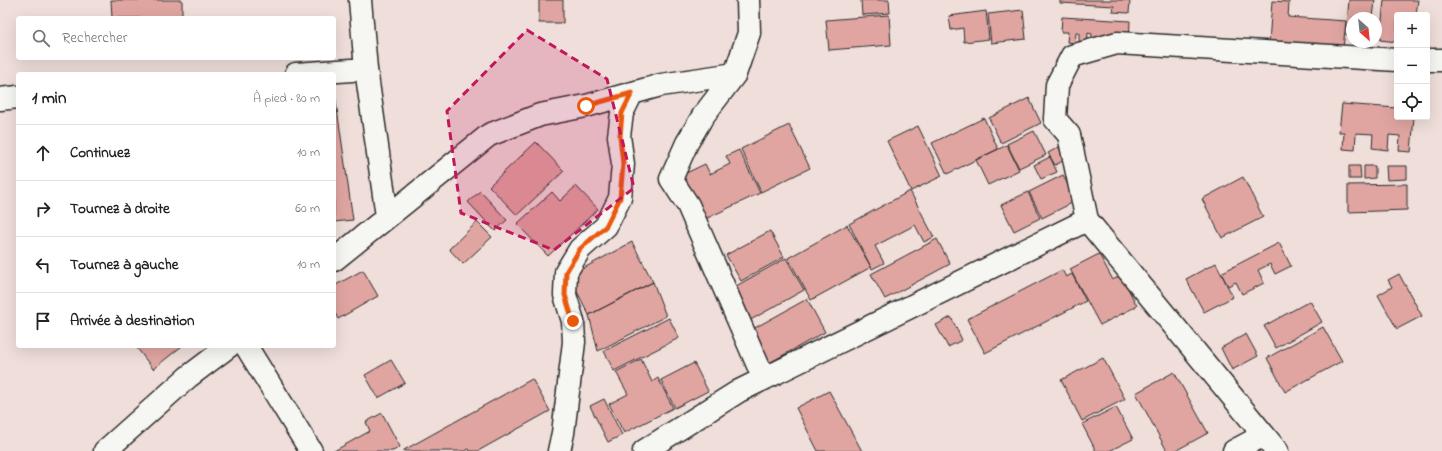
<!DOCTYPE html>
<html lang="fr">
<head>
<meta charset="utf-8">
<style>
  :root { --surface:#fff; --page:#f2f2f2; --text:#222; --muted:#767676; --line:#e0e0e0 }
  body { margin:0; font-family:"Indie Flower",sans-serif; background:var(--page); color:var(--text) }
  .controls { position:absolute; right:12px; top:12px; display:grid; overflow:hidden; border-radius:4px; box-shadow:0 4px 16px #0002 }
  .controls button { width:36px; height:36px; display:grid; place-items:center; padding:0; border:0; border-bottom:1px solid var(--line); background:var(--surface); color:var(--text); font:20px sans-serif }
  .compass { position:absolute; left:1346px; top:12px; width:36px; height:36px; border-radius:50%; background:var(--surface); box-shadow:0 4px 16px #0002; rotate:153deg }
  .stop { position:absolute; width:12px; height:12px; margin:-9px; border:3px solid #ea580c; border-radius:50%; background:#fff }
  .stop.end { background:#ea580c; border-color:#fff; box-shadow:0 1px 4px #0008 }
  .list { margin:0; padding:0; list-style:none }
  h2 { display:flex; justify-content:space-between; align-items:center; height:52px; margin:0; padding:0 16px; font-size:17px }
  h2 small { font-size:13px; font-weight:400; color:var(--muted) }
  .list li { display:grid; grid-template-columns:26px 1fr auto; gap:12px; align-items:center; box-sizing:border-box; height:56px; padding:0 16px; border-top:1px solid var(--line) }
  .list b { display:block; font-size:15px; white-space:nowrap }
  .list em { font-size:13px; font-style:normal; color:var(--muted) }
  .icon { flex:none; width:22px; height:22px; fill:none; stroke:currentColor; stroke-width:2; stroke-linecap:round; stroke-linejoin:round }
  .map { position:relative; flex:none; width:1442px; height:451px; overflow:hidden }
  .search { position:absolute; background:var(--surface); box-shadow:0 4px 16px #0002; left:16px; top:16px; width:320px; height:44px; display:flex; align-items:center; gap:10px; box-sizing:border-box; padding:0 14px; border-radius:4px; color:var(--muted); font-size:15px }
  .panel { position:absolute; background:var(--surface); box-shadow:0 4px 16px #0002; left:16px; top:72px; width:320px; height:276px; border-radius:4px }
  .map>svg:first-child { display:block }
</style>
</head>
<body>
<div class="map">
<svg width="1442" height="451" viewBox="0 0 1442 451">
  <rect width="100%" height="100%" fill="#efdeda"/>
  <filter id="ink" filterUnits="userSpaceOnUse"><feTurbulence type="fractalNoise" baseFrequency=".025" numOctaves="2"/><feDisplacementMap in="SourceGraphic" scale="8" xChannelSelector="R" yChannelSelector="G"/><feConvolveMatrix kernelMatrix="1 2 1 2 8 2 1 2 1" color-interpolation-filters="sRGB"/></filter>
  <g filter="url(#ink)">
    <path fill="#e0a5a1" stroke="#2b2b2b" d="M 111,0 L 182,0 L 182,18 L 112,18 Z
      M 539,0 L 563,0 L 563,23 L 539,23 Z
      M 861,0 L 889,0 L 890,13 L 862,15 Z
      M 1060,0 L 1130,0 L 1129,13 L 1113,12 L 1114,6 L 1060,3 Z
      M 1349,0 L 1375,0 L 1373,18 L 1352,18 L 1352,35 L 1346,35 Z
      M 1384,0 L 1418,0 L 1416,15 L 1397,15 L 1397,42 L 1380,40 Z
      M 1272,1 L 1289,2 L 1288,17 L 1346,21 L 1343,48 L 1269,43 Z
      M 1023,10 L 1026,39 L 991,43 L 988,14 Z
      M 986,11 L 989,39 L 964,42 L 963,28 L 951,30 L 949,16 Z
      M 889,15 L 891,45 L 829,50 L 826,20 Z
      M 1062,17 L 1130,21 L 1129,43 L 1106,34 L 1105,46 L 1091,45 L 1092,34 L 1088,33 L 1087,44 L 1079,44 L 1079,33 L 1076,33 L 1075,43 L 1067,42 L 1068,32 L 1061,32 Z
      M 334,88 L 353,220 L 334,222 Z
      M 1029,98 L 1041,123 L 1001,143 L 989,118 Z
      M 1342,104 L 1397,108 L 1397,117 L 1414,117 L 1411,152 L 1399,151 L 1400,136 L 1389,135 L 1388,150 L 1372,148 L 1373,134 L 1356,133 L 1355,150 L 1343,149 L 1344,132 L 1339,132 Z
      M 984,118 L 998,149 L 947,174 L 932,143 Z
      M 789,125 L 810,168 L 761,192 L 741,149 Z
      M 918,126 L 942,176 L 911,191 L 887,141 Z
      M 1034,131 L 1046,155 L 1019,168 L 1007,144 Z
      M 536,142 L 564,171 L 517,215 L 489,186 Z
      M 1007,145 L 1019,170 L 988,185 L 976,160 Z
      M 1059,147 L 1065,160 L 1055,165 L 1048,153 Z
      M 739,150 L 760,193 L 699,222 L 678,177 L 705,164 L 710,174 L 730,164 L 726,156 Z
      M 1050,157 L 1057,172 L 1041,179 L 1034,165 Z
      M 1349,166 L 1360,166 L 1361,179 L 1349,179 Z
      M 1364,166 L 1375,166 L 1375,178 L 1364,179 Z
      M 1386,166 L 1407,166 L 1407,179 L 1387,180 Z
      M 1063,175 L 1076,201 L 1042,218 L 1029,192 Z
      M 1243,177 L 1263,217 L 1222,238 L 1202,199 Z
      M 1407,184 L 1407,210 L 1348,212 L 1348,185 Z
      M 576,186 L 598,209 L 548,256 L 517,224 L 552,192 L 560,201 Z
      M 480,191 L 507,220 L 495,231 L 468,202 Z
      M 910,191 L 934,237 L 924,242 L 915,225 L 875,246 L 884,263 L 872,269 L 849,224 Z
      M 1028,192 L 1040,218 L 1014,231 L 1001,205 Z
      M 477,222 L 492,237 L 463,264 L 449,249 Z
      M 847,225 L 871,267 L 811,300 L 788,258 Z
      M 770,231 L 784,257 L 741,281 L 726,255 Z
      M 937,239 L 950,264 L 885,299 L 871,274 Z
      M 632,242 L 653,282 L 589,315 L 569,276 Z
      M 1279,243 L 1291,266 L 1275,274 L 1270,264 L 1258,270 L 1264,283 L 1242,294 L 1236,282 L 1228,286 L 1221,273 Z
      M 1099,254 L 1113,280 L 1121,275 L 1137,306 L 1100,325 L 1070,269 Z
      M 786,258 L 804,290 L 747,322 L 729,290 Z
      M 1216,263 L 1233,297 L 1204,312 L 1186,279 Z
      M 363,270 L 378,296 L 338,319 L 334,311 L 334,286 Z
      M 1062,270 L 1066,277 L 1072,274 L 1086,301 L 985,353 L 967,319 Z
      M 1399,274 L 1422,316 L 1397,329 L 1378,295 L 1392,287 L 1388,280 Z
      M 653,282 L 666,316 L 598,351 L 589,315 Z
      M 807,299 L 825,332 L 769,363 L 751,330 Z
      M 1310,301 L 1322,322 L 1276,348 L 1264,326 Z
      M 951,317 L 962,340 L 948,347 L 936,325 Z
      M 669,318 L 679,338 L 614,371 L 604,351 Z
      M 1323,327 L 1342,361 L 1285,392 L 1267,358 Z
      M 1246,334 L 1258,356 L 1232,370 L 1221,348 Z
      M 139,346 L 182,346 L 153,369 L 137,348 Z
      M 1103,358 L 1125,399 L 1082,421 L 1061,380 Z
      M 641,359 L 652,382 L 658,378 L 673,408 L 624,433 L 609,404 L 628,394 L 616,372 Z
      M 391,360 L 405,383 L 378,398 L 365,375 Z
      M 694,363 L 708,391 L 675,408 L 661,380 Z
      M 1174,372 L 1208,433 L 1175,451 L 1167,451 L 1136,393 Z
      M 532,379 L 550,411 L 478,451 L 470,451 L 469,449 L 465,451 L 404,451 L 404,450 Z
      M 829,391 L 862,451 L 818,451 L 796,408 Z
      M 604,399 L 622,435 L 608,442 L 590,406 Z
      M 1116,407 L 1133,439 L 1109,451 L 1096,451 L 1082,424 Z
      M 382,413 L 400,447 L 393,451 L 334,451 L 370,431 L 366,422 Z"/>
    <g fill="none" stroke-linecap="round" stroke-linejoin="round">
      <defs>
        <path id="street" d="M 360,0 L 366,69
          M 748,0 L 749,33 L 735,74 L 703,116 L 687,143 L 671,179 L 688,205 L 764,379
          M 1427,60 L 1442,60
          M 296,74 L 366,69 L 387,216
          M 0,99 L 18,97
          M 334,260 L 489,135 L 540,115 L 586,106 L 661,85 L 735,74
          M 246,346 L 311,451
          M 105,451 L 188,377 L 229,346
          M 559,451 L 563,433 L 574,342 L 573,321 L 565,295 L 566,272 L 580,249 L 606,226 L 620,198 L 623,164 L 619,136 L 622,113 L 632,93
          M 644,451 L 739,391 L 1087,220
          M 1234,451 L 1264,435
          M 1277,451 L 1087,220 L 1069,135 L 1055,119 L 1057,85 L 1072,56 L 1117,43 L 1397,60"/>
      </defs>
      <use href="#street" stroke="#2b2b2b" stroke-width="25"/>
      <use href="#street" stroke="#f6f6f2" stroke-width="22"/>
    </g>
  </g>
  <g fill="none" stroke-linecap="round" stroke-linejoin="round" filter="url(#ink)">
    <path stroke="#ea580c" stroke-width="5" d="M 573,321 L 565,295 L 566,272 L 580,249 L 606,226 L 620,198 L 623,164 L 620,136 L 622,113 L 632,93 L 586,106"/>
  </g>
  <path fill="#c2185b" fill-opacity="0.2" stroke="#c2185b" stroke-width="3" stroke-dasharray="8 5" stroke-linejoin="round" d="M 527,30 L 607,79 L 634,188 L 554,250 L 461,213 L 447,111 Z"/>
</svg>
<div class="controls">
<button>+</button>
<button>−</button>
<button><svg class="icon" aria-label="locate" viewBox="0 0 24 24"><circle cx="12" cy="12" r="6"/><path d="M12 2v4M12 18v4M2 12h4M18 12h4"/></svg></button>
</div>
<svg class="compass" viewBox="-18 -18 36 36"><path d="M0-13l5 13h-10z" fill="#e53935"/><path d="M0 13l5-13h-10z" fill="#767676"/></svg>
<div class="stop" style="left:586px;top:106px"></div>
<div class="stop end" style="left:573px;top:321px"></div>
<div class="search"><svg class="icon" aria-label="search" viewBox="0 0 24 24"><circle cx="10" cy="10" r="6"/><path d="M15 15l6 6"/></svg>Rechercher</div>
<section class="panel">
<h2>1 min<small>À pied · 80 m</small></h2>
<ul class="list">
<li><svg class="icon" aria-label="ahead" viewBox="0 0 24 24"><path d="M12 20V5M6 11l6-6 6 6"/></svg><div><b>Continuez</b></div><em>10 m</em></li>
<li><svg class="icon" aria-label="right" viewBox="0 0 24 24"><path d="M7 20v-9h11M14 6l5 5-5 5"/></svg><div><b>Tournez à droite</b></div><em>60 m</em></li>
<li><svg class="icon" aria-label="left" viewBox="0 0 24 24"><path d="M17 20v-9H6M10 6l-5 5 5 5"/></svg><div><b>Tournez à gauche</b></div><em>10 m</em></li>
<li><svg class="icon" aria-label="arrive" viewBox="0 0 24 24"><path d="M6 21V4h12l-3 4 3 4H6"/></svg><div><b>Arrivée à destination</b></div></li>
</ul>
</section>
</div>
</body>
</html>
